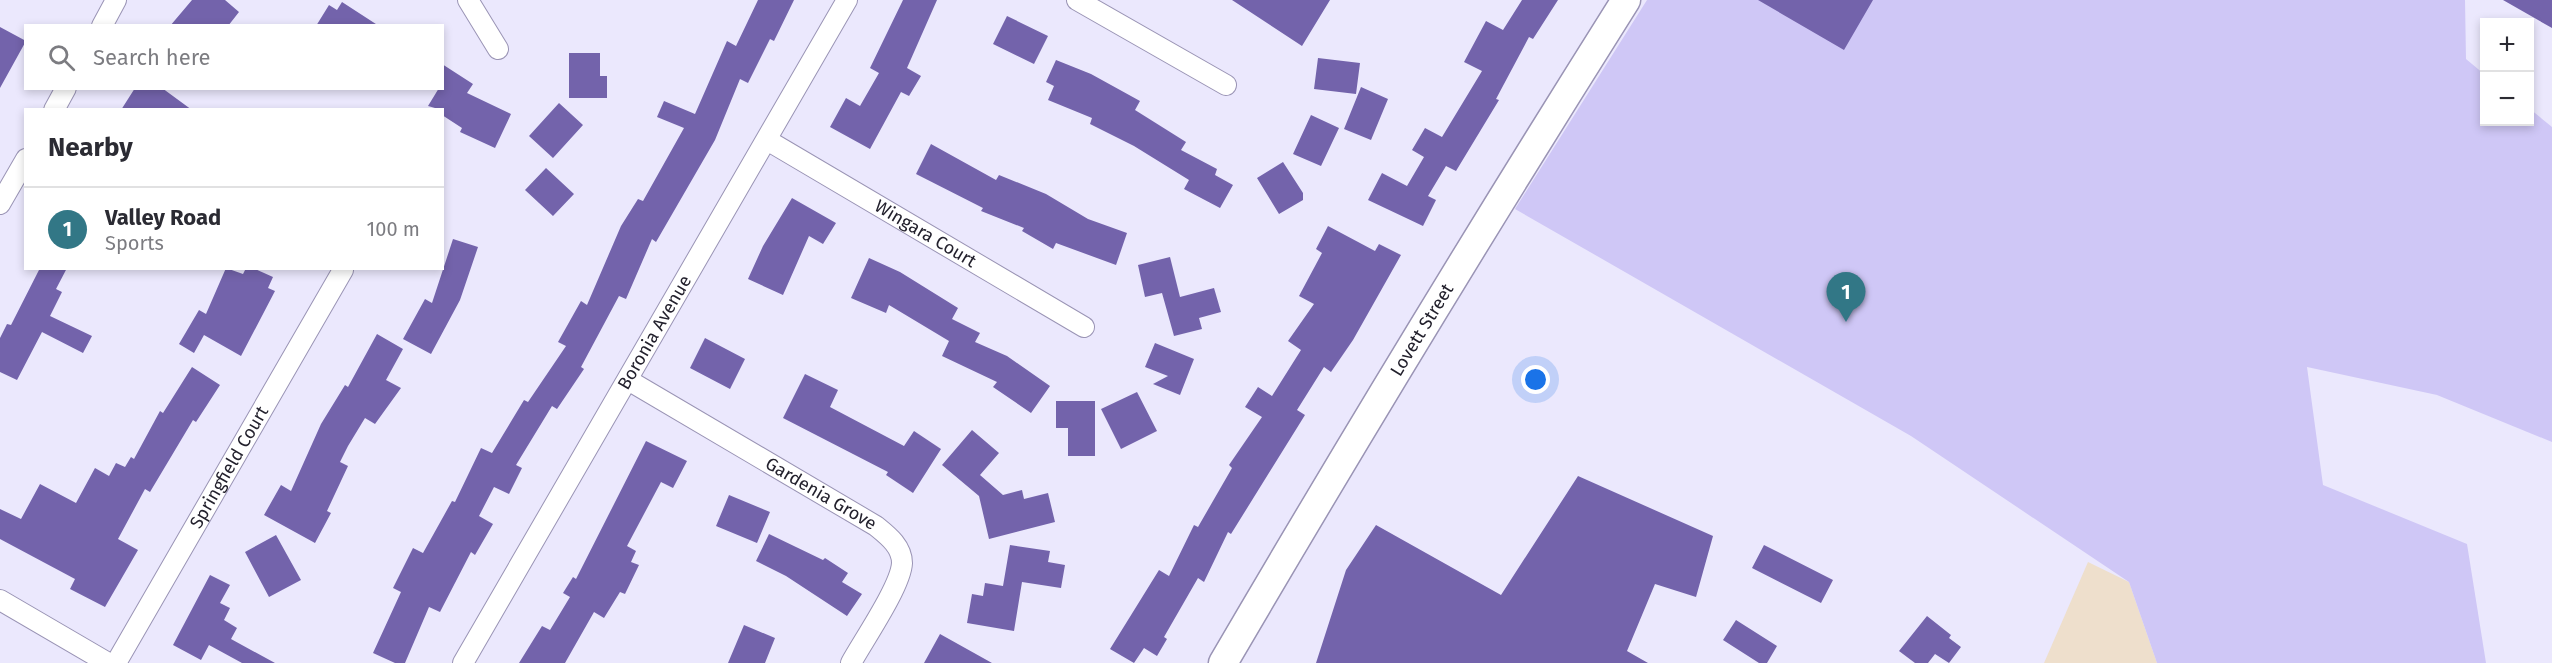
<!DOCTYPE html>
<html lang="en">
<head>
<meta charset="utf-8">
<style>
  :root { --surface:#fff; --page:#f2f2f3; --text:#2b2b33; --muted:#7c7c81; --line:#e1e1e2; --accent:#327786 }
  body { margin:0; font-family:"Fira Sans",sans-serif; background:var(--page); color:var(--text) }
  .controls { position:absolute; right:18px; top:18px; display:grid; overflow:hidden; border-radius:0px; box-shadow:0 3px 9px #0003 }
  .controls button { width:54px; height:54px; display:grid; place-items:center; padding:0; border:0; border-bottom:2px solid var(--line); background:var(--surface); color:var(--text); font:30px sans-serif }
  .you { position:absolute; left:1536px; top:380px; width:21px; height:21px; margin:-15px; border:4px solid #fff; border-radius:50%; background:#1a73e8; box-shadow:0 0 0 9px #1a73e833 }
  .badge { display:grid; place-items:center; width:39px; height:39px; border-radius:50%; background:var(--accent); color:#fff; font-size:20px; font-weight:700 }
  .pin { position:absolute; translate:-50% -50px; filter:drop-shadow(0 2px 3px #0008) }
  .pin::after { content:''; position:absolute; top:32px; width:21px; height:18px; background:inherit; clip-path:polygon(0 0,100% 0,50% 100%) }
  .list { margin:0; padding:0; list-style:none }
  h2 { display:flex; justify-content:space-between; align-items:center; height:78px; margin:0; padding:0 24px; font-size:26px }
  h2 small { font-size:20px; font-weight:400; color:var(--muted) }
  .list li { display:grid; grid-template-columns:39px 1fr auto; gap:18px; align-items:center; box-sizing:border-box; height:84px; padding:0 24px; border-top:2px solid var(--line) }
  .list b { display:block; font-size:22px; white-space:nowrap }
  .list p { margin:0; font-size:20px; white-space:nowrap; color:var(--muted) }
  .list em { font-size:20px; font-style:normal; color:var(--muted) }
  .icon { flex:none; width:33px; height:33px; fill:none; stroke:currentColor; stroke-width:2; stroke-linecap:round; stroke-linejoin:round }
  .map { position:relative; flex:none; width:2552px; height:663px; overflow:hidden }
  .search { position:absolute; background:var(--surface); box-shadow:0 3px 9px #0003; left:24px; top:24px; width:420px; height:66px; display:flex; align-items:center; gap:15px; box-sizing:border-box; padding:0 21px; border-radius:0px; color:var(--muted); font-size:22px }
  .panel { position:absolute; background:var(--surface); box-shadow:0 3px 9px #0003; left:24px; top:108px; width:420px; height:162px; border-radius:0px }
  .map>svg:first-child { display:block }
</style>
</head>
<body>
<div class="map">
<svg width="2552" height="663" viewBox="0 0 2552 663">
  <rect width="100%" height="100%" fill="#ebe8fd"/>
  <path fill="#eedfcc" d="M 2088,562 L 2129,582 L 2157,663 L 2044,663 Z"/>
  <path fill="#cfc7f6" d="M 1647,0 L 2465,0 L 2466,59 L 2484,74 L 2484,122 L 2530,122 L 2530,109 L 2552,127 L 2552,442 L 2437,395 L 2307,367 L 2323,485 L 2467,544 L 2486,663 L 2157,663 L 2129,582 L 1911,436 L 1515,209 Z"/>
  <path fill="#7363ab" d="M 192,0 L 225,0 L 239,12 L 228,26 L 170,26 Z
    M 758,0 L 794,0 L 774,41 L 770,39 L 748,83 L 740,79 L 715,140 L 656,242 L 652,239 L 626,299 L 619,296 L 581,367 L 584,369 L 557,409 L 552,406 L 516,465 L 522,468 L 509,494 L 494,487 L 479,516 L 493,524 L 475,555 L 471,552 L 440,612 L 429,607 L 405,663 L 395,663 L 373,653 L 401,592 L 393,588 L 413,548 L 423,553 L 452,501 L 455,502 L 481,448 L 492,453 L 524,400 L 528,402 L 566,346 L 558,342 L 581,301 L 587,305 L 621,226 L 638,199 L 643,201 L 684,128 L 657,117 L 664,101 L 695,114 L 727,41 L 736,46 Z
    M 903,0 L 937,0 L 907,68 L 921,76 L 909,96 L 901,92 L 870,149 L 830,127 L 846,98 L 860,106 L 879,73 L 870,68 Z
    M 1232,0 L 1330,0 L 1302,46 Z
    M 1522,0 L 1558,0 L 1533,39 L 1529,37 L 1496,99 L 1499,100 L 1456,171 L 1446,166 L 1428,196 L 1436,200 L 1423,226 L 1368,200 L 1382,173 L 1407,186 L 1424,157 L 1412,150 L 1425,128 L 1442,137 L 1482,71 L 1464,62 L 1486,21 L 1503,30 Z
    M 1758,0 L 1873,0 L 1844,50 Z
    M 2503,0 L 2552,0 L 2552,28 Z
    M 342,2 L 379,26 L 316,26 L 329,5 L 337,10 Z
    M 1007,16 L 1048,36 L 1034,64 L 993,44 Z
    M 0,27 L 26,41 L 0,88 Z
    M 569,53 L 600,53 L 600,76 L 607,76 L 607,98 L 569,98 Z
    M 1318,58 L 1360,63 L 1356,94 L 1314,89 Z
    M 1056,60 L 1091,74 L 1140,101 L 1135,110 L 1186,142 L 1181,150 L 1217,169 L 1215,175 L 1233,185 L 1220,208 L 1184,189 L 1189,180 L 1134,146 L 1090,124 L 1092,118 L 1048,100 L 1054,86 L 1046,82 Z
    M 442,64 L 473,84 L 467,93 L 511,114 L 495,148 L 460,132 L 462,128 L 442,115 L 442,110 L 428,106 L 439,88 L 442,88 Z
    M 1361,87 L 1388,99 L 1371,140 L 1344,129 Z
    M 135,88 L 162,88 L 192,110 L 121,110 Z
    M 559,103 L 583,125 L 553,158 L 529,136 Z
    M 1311,115 L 1339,128 L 1321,166 L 1293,154 Z
    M 931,144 L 996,180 L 999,175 L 1046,194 L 1088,219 L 1127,233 L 1116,265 L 1056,243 L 1053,249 L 1022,231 L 1024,228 L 981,211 L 983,208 L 916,174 Z
    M 1283,162 L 1303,193 L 1303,200 L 1279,214 L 1257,178 Z
    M 546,168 L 574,194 L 553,216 L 525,190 Z
    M 792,198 L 836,223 L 823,244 L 809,236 L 783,295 L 748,279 L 763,246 Z
    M 1328,226 L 1375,251 L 1379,244 L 1401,255 L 1353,340 L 1331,372 L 1324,367 L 1297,410 L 1305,415 L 1231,534 L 1228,532 L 1204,582 L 1198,578 L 1164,637 L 1167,639 L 1157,656 L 1144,648 L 1134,663 L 1110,649 L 1159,570 L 1169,576 L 1194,525 L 1198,527 L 1232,468 L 1229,465 L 1262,417 L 1245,407 L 1258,387 L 1272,396 L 1301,350 L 1288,341 L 1314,304 L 1299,296 L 1322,253 L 1316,249 Z
    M 453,239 L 478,247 L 460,300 L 431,354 L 403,339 L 425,299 L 432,303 Z
    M 1170,257 L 1180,297 L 1214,288 L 1221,312 L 1199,318 L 1202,329 L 1174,336 L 1162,293 L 1145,297 L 1138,265 Z
    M 869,258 L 900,272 L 958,308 L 952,319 L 980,333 L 975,342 L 1007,356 L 1050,386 L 1031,413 L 993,387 L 997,382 L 942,356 L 949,341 L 889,305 L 886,313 L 851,298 Z
    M 40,268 L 67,268 L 56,289 L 62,292 L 50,316 L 92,336 L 83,353 L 42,332 L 17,380 L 0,372 L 0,338 L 7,324 L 11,325 Z
    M 226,268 L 243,274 L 246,268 L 253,268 L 273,277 L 268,288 L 275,291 L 241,356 L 204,335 L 194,353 L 179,344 L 199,310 L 206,314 Z
    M 377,334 L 403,349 L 386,380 L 401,388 L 375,424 L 365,418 L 348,446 L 340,462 L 348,466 L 327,511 L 331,513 L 315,543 L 264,515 L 281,485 L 291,491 L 321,424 L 345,385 L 348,387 Z
    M 705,338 L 745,359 L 730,389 L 690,368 Z
    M 1155,343 L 1194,359 L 1180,395 L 1153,384 L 1168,376 L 1145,367 Z
    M 192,367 L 220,385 L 196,422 L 193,420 L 150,492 L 145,489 L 118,539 L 138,550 L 105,607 L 70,589 L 75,579 L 0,539 L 0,509 L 21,519 L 40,484 L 76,503 L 95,468 L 109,476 L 116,463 L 125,467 L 131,457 L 134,459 L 160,411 L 163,413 Z
    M 805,374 L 838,390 L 830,407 L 904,446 L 914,431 L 941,449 L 913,493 L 886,475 L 888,472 L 783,418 Z
    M 1137,392 L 1157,431 L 1121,449 L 1101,409 Z
    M 1056,401 L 1095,401 L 1095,456 L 1068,456 L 1068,428 L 1056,428 Z
    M 972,430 L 999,453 L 980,475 L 1003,495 L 1022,490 L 1024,499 L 1048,493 L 1055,522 L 989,539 L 979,496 L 942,465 Z
    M 646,441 L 687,461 L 673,488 L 661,482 L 627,546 L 636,551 L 631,562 L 639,565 L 625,594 L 620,592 L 604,618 L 594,612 L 565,663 L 519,663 L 542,626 L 550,630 L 570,597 L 563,593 L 573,577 L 576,579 Z
    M 1578,476 L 1713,536 L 1696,597 L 1655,584 L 1627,651 L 1648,663 L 1316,663 L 1346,570 L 1376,525 L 1501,595 Z
    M 729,495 L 770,512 L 757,543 L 716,526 Z
    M 769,534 L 823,560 L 825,558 L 848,573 L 842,582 L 862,594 L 847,616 L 786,576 L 756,561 Z
    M 276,535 L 301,580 L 269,597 L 245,552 Z
    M 1010,545 L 1050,551 L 1048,562 L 1065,565 L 1061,588 L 1022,582 L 1014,631 L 967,623 L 972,594 L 983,596 L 985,583 L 1003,586 Z
    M 1764,545 L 1833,580 L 1821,603 L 1752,568 Z
    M 210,575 L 230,585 L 220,603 L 230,608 L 224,620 L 237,628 L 231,639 L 275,663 L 242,663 L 209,645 L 201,660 L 173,645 Z
    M 1927,616 L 1951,635 L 1949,638 L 1961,647 L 1949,663 L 1935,654 L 1928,663 L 1915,663 L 1899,651 Z
    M 1736,620 L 1777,646 L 1767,663 L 1759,663 L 1723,640 Z
    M 744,625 L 775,638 L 765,663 L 728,663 Z
    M 940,634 L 992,663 L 924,663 Z"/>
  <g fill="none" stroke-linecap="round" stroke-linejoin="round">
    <defs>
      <g id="street">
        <path d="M 468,0 L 498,49"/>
        <path d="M 1077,0 L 1226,85"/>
        <path d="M 102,26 L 116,0"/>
        <path d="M 54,110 L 66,88"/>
        <path id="s1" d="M 767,140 L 1084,327"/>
        <path d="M 0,204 L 26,159"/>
        <path id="s2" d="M 628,380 L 876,526 C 887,535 902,546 902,563 C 901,586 863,641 851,663"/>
        <path d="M 0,600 L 108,663"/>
        <path id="s3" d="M 116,663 L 343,270"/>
        <path id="s4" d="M 463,663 L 847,0"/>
      </g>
      <g id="secondary">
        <path id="s5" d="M 1223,663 C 1354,439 1488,219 1626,0"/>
      </g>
    </defs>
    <use href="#street" stroke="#9a94b5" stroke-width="22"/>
    <use href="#secondary" stroke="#9a94b5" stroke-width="31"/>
    <use href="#street" stroke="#fff" stroke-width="20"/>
    <use href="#secondary" stroke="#fff" stroke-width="28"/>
  </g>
  <g text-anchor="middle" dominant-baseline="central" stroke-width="6" stroke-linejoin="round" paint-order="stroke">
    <g font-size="18" fill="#23212d" stroke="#ebe8fd">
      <text stroke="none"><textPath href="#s1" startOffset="184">Wingara Court</textPath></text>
      <text stroke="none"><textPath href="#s5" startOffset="388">Lovett Street</textPath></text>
      <text stroke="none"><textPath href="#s4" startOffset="382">Boronia Avenue</textPath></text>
      <text stroke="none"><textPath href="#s3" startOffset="226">Springfield Court</textPath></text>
      <text stroke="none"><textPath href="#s2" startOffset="224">Gardenia Grove</textPath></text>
    </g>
  </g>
</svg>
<div class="controls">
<button>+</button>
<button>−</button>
</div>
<div class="you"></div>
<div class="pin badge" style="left:1846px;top:322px">1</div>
<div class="search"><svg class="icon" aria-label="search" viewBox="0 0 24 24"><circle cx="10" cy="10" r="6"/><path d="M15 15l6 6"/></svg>Search here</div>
<section class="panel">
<h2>Nearby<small></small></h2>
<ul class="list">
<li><span class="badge">1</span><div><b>Valley Road</b><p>Sports</p></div><em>100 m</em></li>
</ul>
</section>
</div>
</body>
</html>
